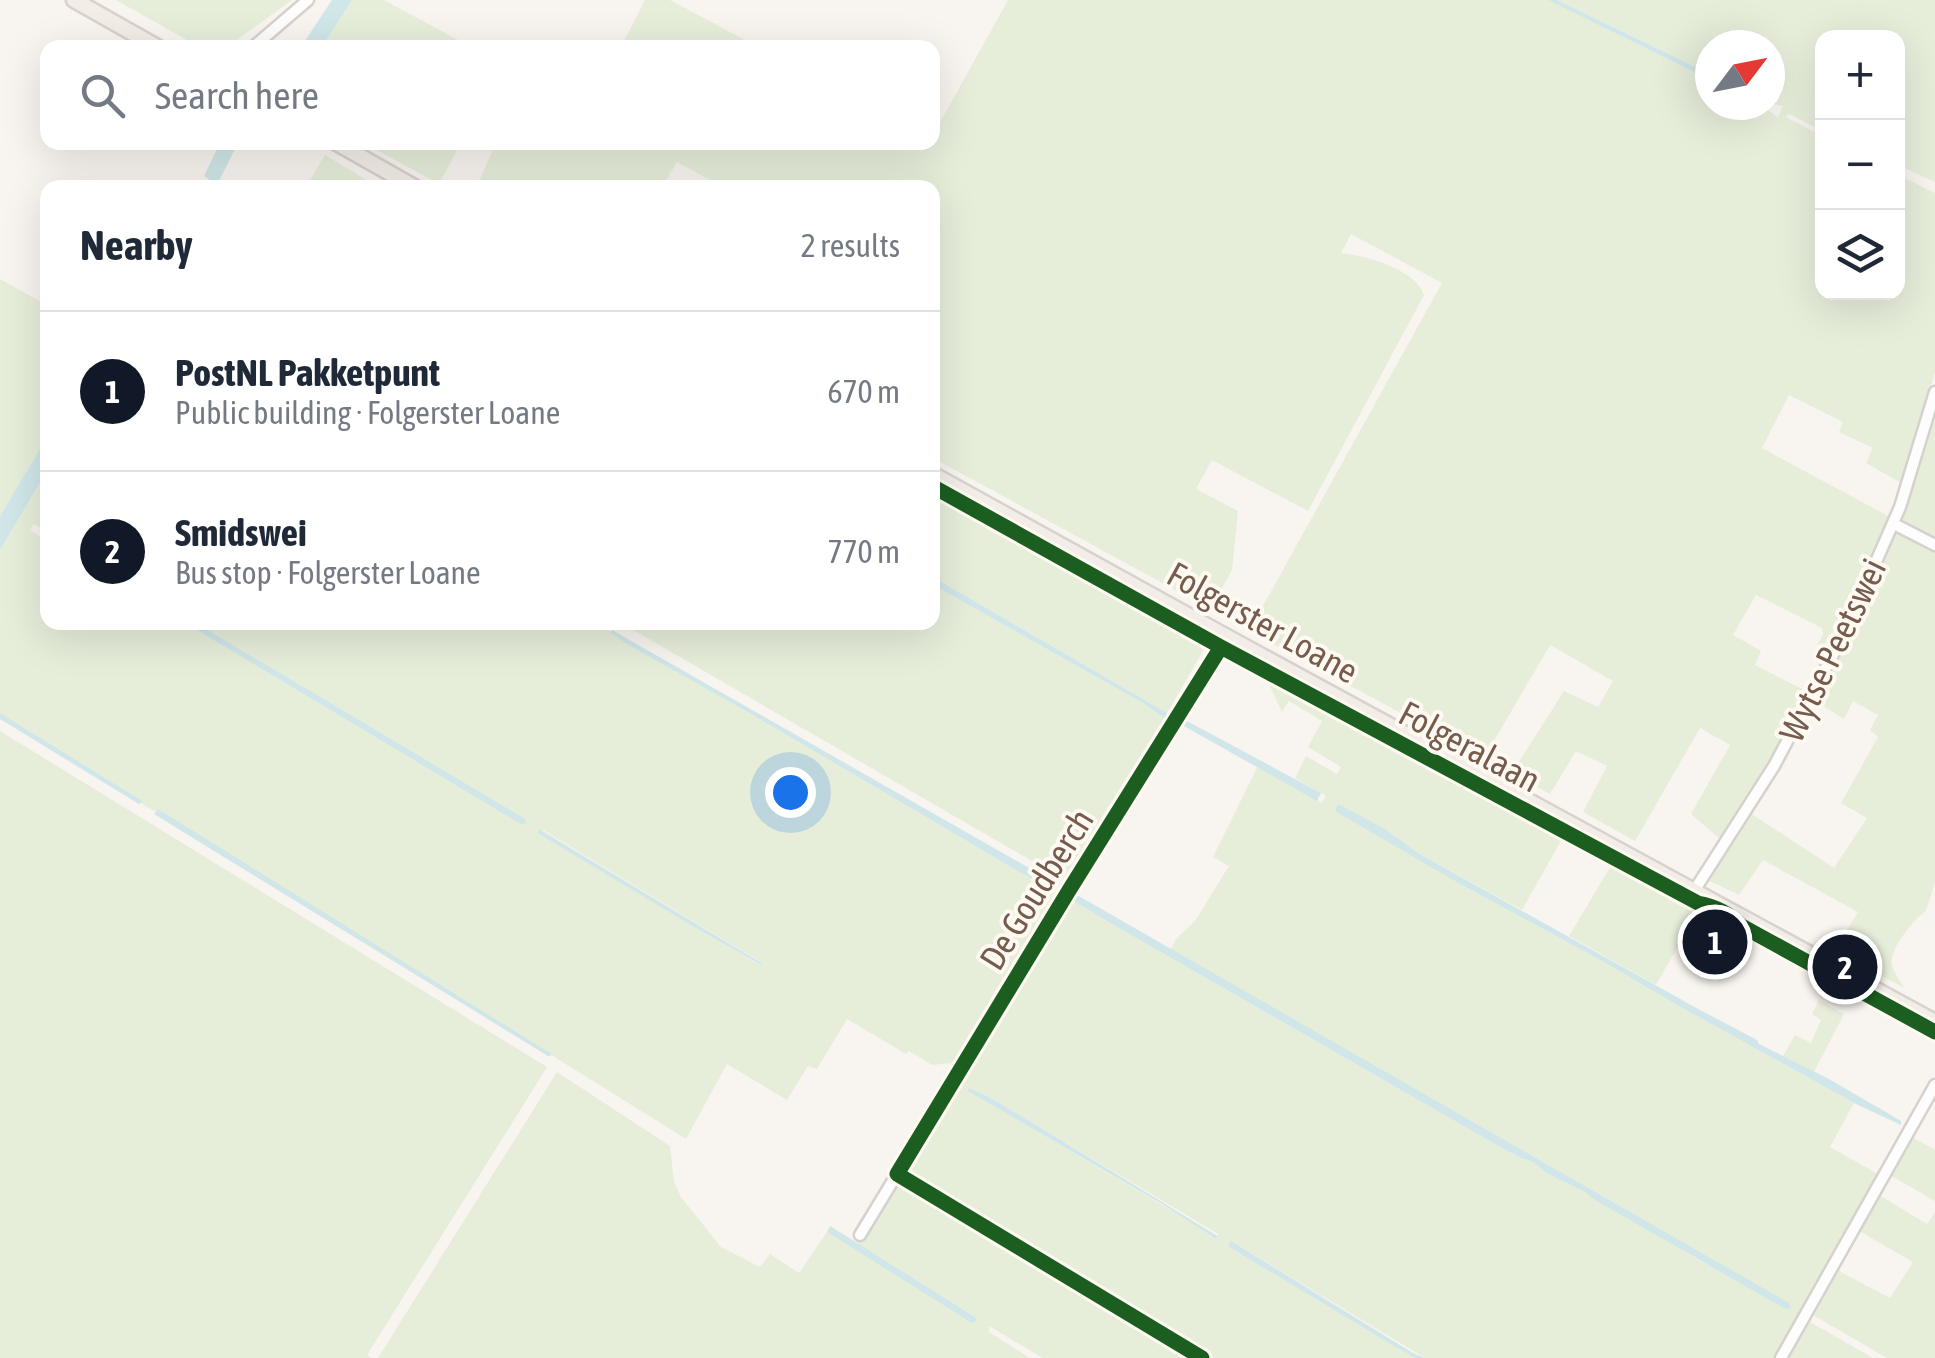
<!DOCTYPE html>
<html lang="en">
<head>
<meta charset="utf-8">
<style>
  :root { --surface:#fff; --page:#f2f2f3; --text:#1f2937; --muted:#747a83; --line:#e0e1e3; --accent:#111827 }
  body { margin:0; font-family:"Asap Condensed",sans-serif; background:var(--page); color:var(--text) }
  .controls { position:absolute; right:30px; top:30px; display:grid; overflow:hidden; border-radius:20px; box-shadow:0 10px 40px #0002 }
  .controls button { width:90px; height:90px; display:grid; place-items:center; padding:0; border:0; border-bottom:2px solid var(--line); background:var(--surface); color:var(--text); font:50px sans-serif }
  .compass { position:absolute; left:1695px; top:30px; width:90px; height:90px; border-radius:50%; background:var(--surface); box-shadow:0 10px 40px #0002; rotate:58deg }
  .you { position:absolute; left:790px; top:792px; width:35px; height:35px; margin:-25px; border:8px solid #fff; border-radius:50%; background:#1a73e8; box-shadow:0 0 0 15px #1a73e833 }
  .badge { display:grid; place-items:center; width:65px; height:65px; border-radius:50%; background:var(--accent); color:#fff; font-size:32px; font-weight:700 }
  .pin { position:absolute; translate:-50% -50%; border:5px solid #fff; box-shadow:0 2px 10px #0006 }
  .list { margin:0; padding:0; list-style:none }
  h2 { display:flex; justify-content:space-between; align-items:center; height:130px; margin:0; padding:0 40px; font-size:42px }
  h2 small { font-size:32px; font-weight:400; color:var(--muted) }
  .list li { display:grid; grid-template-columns:65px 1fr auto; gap:30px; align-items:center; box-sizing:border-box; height:160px; padding:0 40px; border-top:2px solid var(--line) }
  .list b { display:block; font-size:38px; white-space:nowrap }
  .list p { margin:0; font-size:32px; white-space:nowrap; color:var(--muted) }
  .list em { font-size:32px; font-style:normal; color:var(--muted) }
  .icon { flex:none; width:55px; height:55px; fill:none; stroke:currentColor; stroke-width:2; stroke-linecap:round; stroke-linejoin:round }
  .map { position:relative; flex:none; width:1935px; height:1358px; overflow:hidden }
  .search { position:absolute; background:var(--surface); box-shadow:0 10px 40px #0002; left:40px; top:40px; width:900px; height:110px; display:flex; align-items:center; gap:25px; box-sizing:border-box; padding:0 35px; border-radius:20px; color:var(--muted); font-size:38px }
  .panel { position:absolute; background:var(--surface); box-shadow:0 10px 40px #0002; left:40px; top:180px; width:900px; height:450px; border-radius:20px }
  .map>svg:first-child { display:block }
</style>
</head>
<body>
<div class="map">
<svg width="1935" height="1358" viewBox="0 0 1935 1358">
  <rect width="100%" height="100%" fill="#f8f4ef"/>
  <path fill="#e6eeda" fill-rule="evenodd" d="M 116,0 L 292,0 L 227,47 L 201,48 Z
    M 352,0 L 384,0 L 471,47 L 322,47 Z
    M 645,0 L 670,0 L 758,47 L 621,47 Z
    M 1008,0 L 1548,0 L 1710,80 L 1710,105 L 1760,105 L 1778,117 L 1783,106 L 1770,103 L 1770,45 L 1710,45 L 1710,74 L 1557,0 L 1935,0 L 1935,182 L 1898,165 L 1898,38 L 1822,38 L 1822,131 L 1789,114 L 1786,117 L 1822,136 L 1822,292 L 1898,292 L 1898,175 L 1935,193 L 1935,372 L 1903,484 L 1866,463 L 1873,448 L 1839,432 L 1843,422 L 1789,395 L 1762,448 L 1890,517 L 1827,656 L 1815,650 L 1823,634 L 1822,628 L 1756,595 L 1733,635 L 1761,651 L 1755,665 L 1808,692 L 1760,779 L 1721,840 L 1691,814 L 1730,745 L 1700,728 L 1635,841 L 1583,812 L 1607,766 L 1576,751 L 1550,794 L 1512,773 L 1564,691 L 1598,707 L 1613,681 L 1550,645 L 1484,758 L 1249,631 L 1442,283 L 1351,234 L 1341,253 C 1367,256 1415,269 1424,295 L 1308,511 L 1212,460 L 1196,489 L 1238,511 L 1232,570 L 1210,609 L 933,458 L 932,188 L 723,187 L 677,162 L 662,187 L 476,188 L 496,143 L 932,142 L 933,135 Z
    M 364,143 L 461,143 L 439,184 Z
    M 325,155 L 378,187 L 306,187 Z
    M 0,279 L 48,306 L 47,437 L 0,516 Z
    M 1935,404 L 1935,537 L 1902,520 L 1928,435 Z
    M 47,471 L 47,532 L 34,524 L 30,530 L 47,541 L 48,622 L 185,623 L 433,771 L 526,821 L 196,623 L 590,622 L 600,627 L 601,623 L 606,623 L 606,628 L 630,646 L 751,714 L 1016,870 L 1050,885 L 1055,892 L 952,1063 L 932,1065 L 909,1051 L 906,1054 L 847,1019 L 817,1069 L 808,1066 L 787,1100 L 727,1064 L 686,1139 L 158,810 L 154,811 L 141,803 L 141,800 L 0,713 L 0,550 ZM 543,830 L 760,962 L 760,965 L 694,927 L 538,833 Z
    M 932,495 L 1207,644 L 1167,713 L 933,577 Z
    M 1898,529 L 1935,547 L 1935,882 L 1926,911 C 1914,919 1889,949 1892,965 C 1894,973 1900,981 1904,988 L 1835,950 L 1858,912 L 1763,860 L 1739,895 L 1708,880 L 1750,813 L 1834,868 L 1867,818 L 1841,803 L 1878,737 L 1870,730 L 1878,715 L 1853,701 L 1844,719 L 1815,701 Z
    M 933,585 L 1143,703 L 1164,718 L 1063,879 L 621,623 L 932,622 Z
    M 1225,651 L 1555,833 L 1563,830 L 1566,832 L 1522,910 L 1418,853 L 1385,829 L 1376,826 L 1407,852 L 1453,880 L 1602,961 L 1670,1001 L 1854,1103 L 1830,1147 L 1878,1174 L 1775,1358 L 1425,1358 L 1231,1241 L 1228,1245 L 1229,1247 L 1416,1358 L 1043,1358 L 989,1326 L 989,1332 L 1030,1358 L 378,1358 L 557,1072 L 670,1146 L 674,1182 L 681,1197 L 721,1247 L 760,1267 L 770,1254 L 799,1273 L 827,1232 L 972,1322 L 975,1317 L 858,1244 L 1062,913 L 1073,898 L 1075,902 L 1112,924 L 1495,1144 L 1521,1158 L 1533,1162 L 1548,1174 L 1585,1192 L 1702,1262 L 1791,1305 L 1170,950 L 1176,939 L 1195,921 L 1229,866 L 1213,857 L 1258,766 L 1322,803 L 1326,796 L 1295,778 L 1306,756 L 1337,774 L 1341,767 L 1308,747 L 1322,721 L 1289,701 L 1282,712 L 1269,684 L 1228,659 ZM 969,1089 L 991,1098 L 1218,1234 L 1218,1238 L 969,1091 Z
    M 0,731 L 547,1067 L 367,1355 L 371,1358 L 0,1358 Z
    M 1615,859 L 1701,906 L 1656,985 L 1569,936 Z
    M 1819,1000 L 1844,1014 L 1814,1072 L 1783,1056 L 1795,1035 L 1811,1043 L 1821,1020 L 1812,1014 Z
    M 1912,1137 L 1935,1150 L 1935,1201 L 1890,1175 Z
    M 1879,1195 L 1927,1224 L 1935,1212 L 1935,1358 L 1887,1358 L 1813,1315 L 1837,1270 L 1890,1298 L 1913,1262 L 1859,1231 Z
    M 1810,1322 L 1873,1358 L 1789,1358 Z"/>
  <path fill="#d0e6e8" d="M 332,0 L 352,0 L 322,47 L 301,47 Z
    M 1548,0 L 1557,0 L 1710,74 L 1710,80 Z
    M 220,143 L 238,143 L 217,185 L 204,176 Z
    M 47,437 L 47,471 L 0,550 L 0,516 Z
    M 933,577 L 1167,713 L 1167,718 L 1164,718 L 1143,703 L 933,585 Z
    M 185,623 L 196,623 L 525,819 L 526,823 L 521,824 Z
    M 612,630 L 1050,880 L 1051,884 L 1042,884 L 1016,870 L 751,714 L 630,646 L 611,633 Z
    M 0,713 L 141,800 L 141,803 L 139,804 L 0,719 Z
    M 1185,720 L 1321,793 L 1317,801 L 1184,726 Z
    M 1338,804 L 1385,829 L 1418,853 L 1700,1010 L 1757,1040 L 1759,1044 L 1829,1079 L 1901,1121 L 1901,1125 L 1854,1103 L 1670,1001 L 1602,961 L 1453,880 L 1335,811 Z
    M 158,809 L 550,1053 L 551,1056 L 548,1056 L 154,814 Z
    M 539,829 L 761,963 L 761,965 L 694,927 L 539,834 L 538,833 Z
    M 1077,895 L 1789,1303 L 1791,1308 L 1786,1309 L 1773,1302 L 1595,1200 L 1585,1192 L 1548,1174 L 1533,1162 L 1521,1158 L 1495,1144 L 1112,924 L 1075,902 L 1073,898 Z
    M 969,1088 L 991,1098 L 1046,1131 L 1219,1237 L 1215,1238 L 1162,1204 L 968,1091 Z
    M 830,1226 L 975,1317 L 977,1321 L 972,1323 L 827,1232 Z
    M 1231,1241 L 1413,1353 L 1425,1358 L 1416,1358 L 1394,1346 L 1229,1247 L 1228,1245 Z"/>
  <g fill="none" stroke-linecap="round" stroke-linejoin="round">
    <defs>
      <path id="minor" d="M 252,48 L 308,0
        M 1894,524 L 1935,545
        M 1694,891 L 1774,766 L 1847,628 L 1900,507 L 1935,392
        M 860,1235 L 1068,892 L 1227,637
        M 1781,1358 L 1935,1085"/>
      <path id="major" d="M 74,0 L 159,48
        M 335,142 L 416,188
        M 932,474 L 1227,637 L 1935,1022"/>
    </defs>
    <use href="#minor" stroke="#d7d1cd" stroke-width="15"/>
    <use href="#major" stroke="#d9d1cc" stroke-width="19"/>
    <use href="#minor" stroke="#fefdfd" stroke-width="10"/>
    <use href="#major" stroke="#f2eee7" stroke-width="14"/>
    <defs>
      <path id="cycleway" d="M 932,486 L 1221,647 L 1698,903 C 1714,906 1729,913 1740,925 L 1935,1032
        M 1202,1358 L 897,1174 L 1068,892 L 1221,647"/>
    </defs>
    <use href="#cycleway" stroke="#fef9f1" stroke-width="21"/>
    <use href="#cycleway" stroke="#1b5e20" stroke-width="15"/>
  </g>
  <g text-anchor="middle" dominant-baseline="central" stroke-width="8" stroke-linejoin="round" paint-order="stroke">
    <g font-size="35" fill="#765c4e" stroke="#fef9f1">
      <text transform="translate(1263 622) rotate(29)">Folgerster Loane</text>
      <text transform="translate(1832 650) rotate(-64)">Wytse Peetswei</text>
      <text transform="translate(1470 746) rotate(28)">Folgeralaan</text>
      <text transform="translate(1036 889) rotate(-58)">De Goudberch</text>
    </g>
  </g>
</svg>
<div class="controls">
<button>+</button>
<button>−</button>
<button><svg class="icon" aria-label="layers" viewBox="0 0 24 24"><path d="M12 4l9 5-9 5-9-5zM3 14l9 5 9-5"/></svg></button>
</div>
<svg class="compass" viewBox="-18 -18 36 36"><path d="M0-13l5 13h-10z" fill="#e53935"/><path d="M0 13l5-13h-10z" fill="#747a83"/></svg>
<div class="you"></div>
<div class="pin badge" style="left:1715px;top:942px">1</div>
<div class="pin badge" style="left:1845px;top:967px">2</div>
<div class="search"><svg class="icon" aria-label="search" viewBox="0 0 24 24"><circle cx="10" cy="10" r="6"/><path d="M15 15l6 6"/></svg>Search here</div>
<section class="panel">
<h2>Nearby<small>2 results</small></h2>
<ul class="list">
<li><span class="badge">1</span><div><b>PostNL Pakketpunt</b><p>Public building · Folgerster Loane</p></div><em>670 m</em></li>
<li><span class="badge">2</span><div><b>Smidswei</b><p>Bus stop · Folgerster Loane</p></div><em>770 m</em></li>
</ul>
</section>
</div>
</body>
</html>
